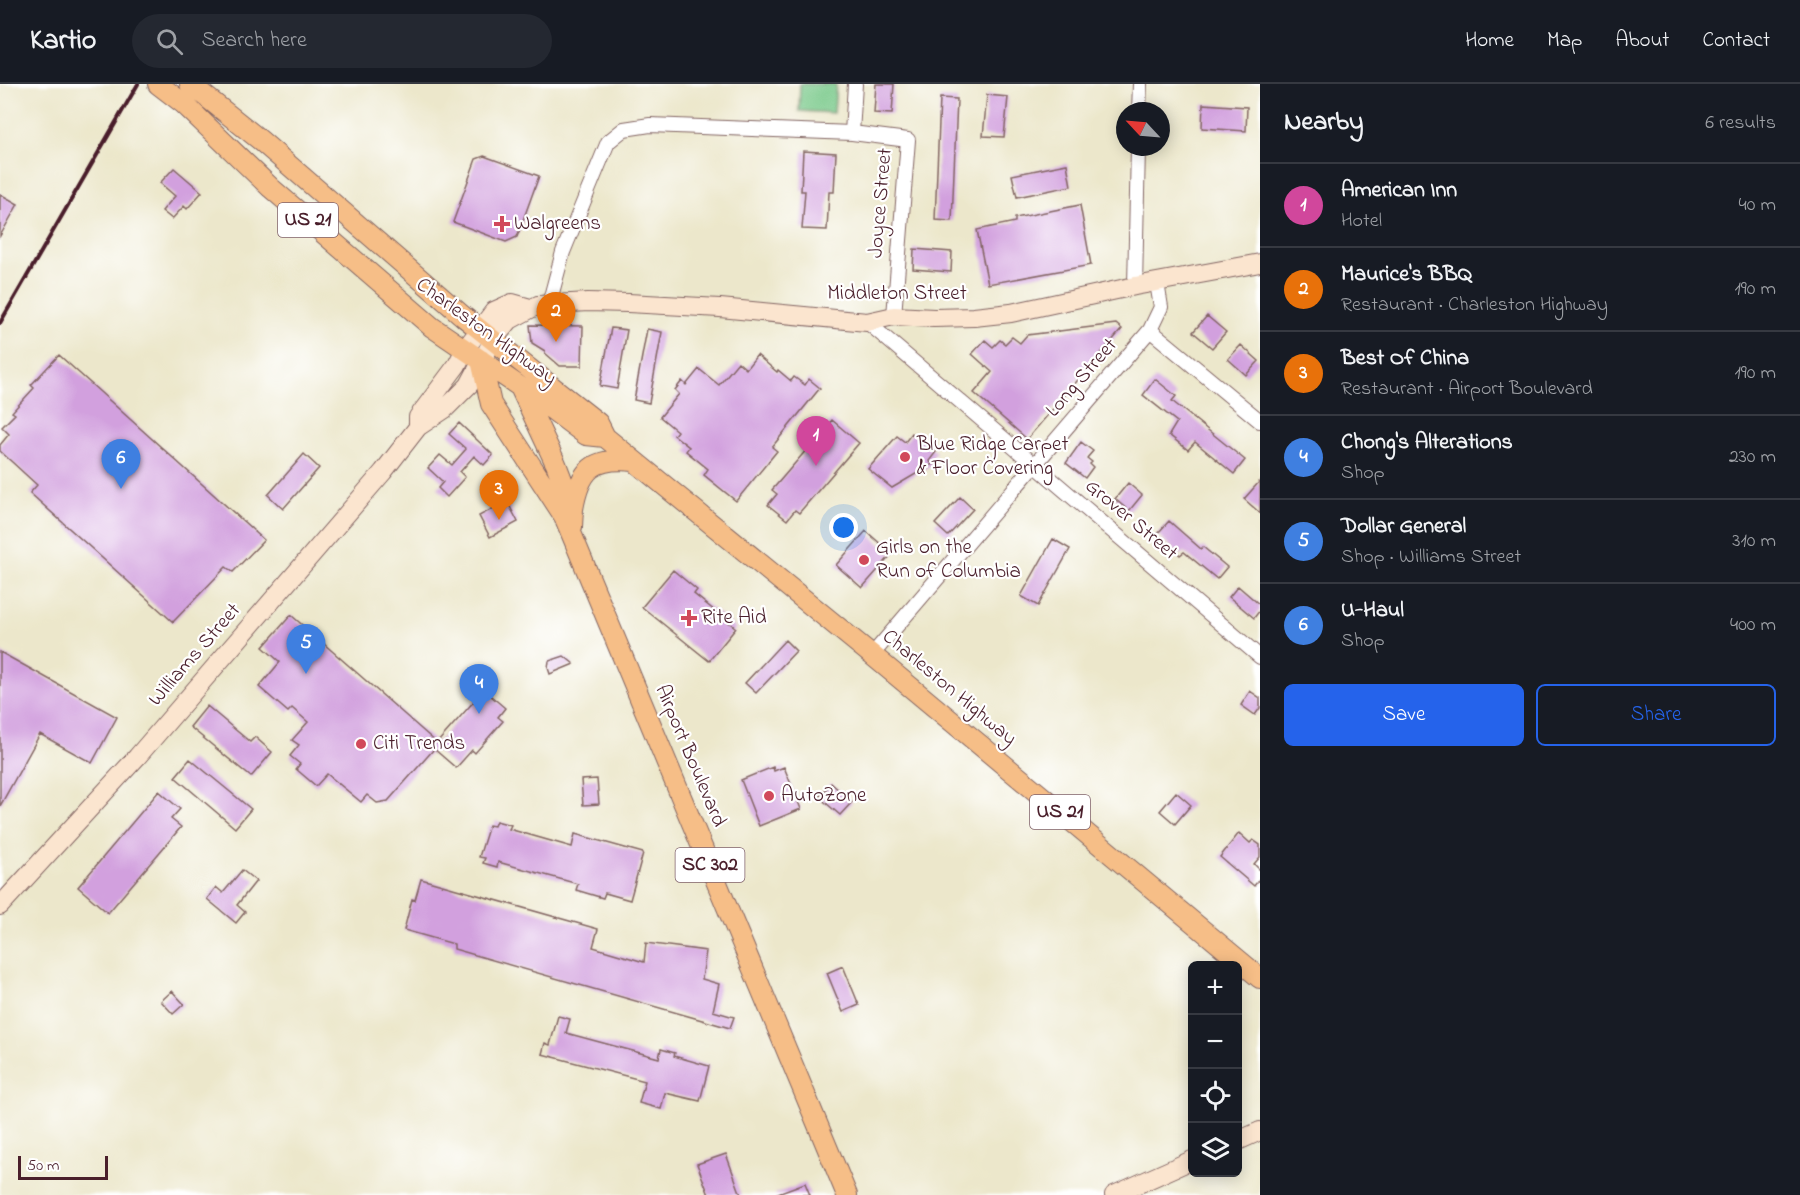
<!DOCTYPE html>
<html lang="en">
<head>
<meta charset="utf-8">
<style>
  :root { --surface:#171b24; --page:#242831; --text:#f1f3f6; --muted:#9ea1a6; --line:#363941; --accent:#2563eb }
  body { margin:0; font-family:"Indie Flower",sans-serif; background:var(--page); color:var(--text) }
  .controls { position:absolute; right:18px; bottom:18px; display:grid; overflow:hidden; border-radius:9px; box-shadow:0 3px 15px #0003 }
  .controls button { width:54px; height:54px; display:grid; place-items:center; padding:0; border:0; border-bottom:2px solid var(--line); background:var(--surface); color:var(--text); font:30px sans-serif }
  .compass { position:absolute; left:1116px; top:18px; width:54px; height:54px; border-radius:50%; background:var(--surface); box-shadow:0 3px 15px #0003; rotate:296deg }
  .scale { position:absolute; left:18px; bottom:15px; width:90px; box-sizing:border-box; padding-left:6px; border:3px solid #4a1f2b; border-top:0; font-size:16px; line-height:21px; white-space:nowrap; color:#4a1f2b; -webkit-text-stroke:4px #fff; paint-order:stroke }
  .you { position:absolute; left:844px; top:444px; width:21px; height:21px; margin:-15px; border:4px solid #fff; border-radius:50%; background:#1a73e8; box-shadow:0 0 0 9px #1a73e833 }
  .badge { display:grid; place-items:center; width:39px; height:39px; border-radius:50%; background:var(--accent); color:#fff; font-size:20px; font-weight:700 }
  .pin { position:absolute; translate:-50% -50px; filter:drop-shadow(0 2px 3px #0008) }
  .pin::after { content:''; position:absolute; top:32px; width:21px; height:18px; background:inherit; clip-path:polygon(0 0,100% 0,50% 100%) }
  .list { margin:0; padding:0; list-style:none }
  h2 { display:flex; justify-content:space-between; align-items:center; height:78px; margin:0; padding:0 24px; font-size:26px }
  h2 small { font-size:20px; font-weight:400; color:var(--muted) }
  .list li { display:grid; grid-template-columns:39px 1fr auto; gap:18px; align-items:center; box-sizing:border-box; height:84px; padding:0 24px; border-top:2px solid var(--line) }
  .list b { display:block; font-size:22px; white-space:nowrap }
  .list p { margin:0; font-size:20px; white-space:nowrap; color:var(--muted) }
  .list em { font-size:20px; font-style:normal; color:var(--muted) }
  .actions { display:flex; gap:12px; padding:18px 24px }
  .actions a { flex:1; padding:14px 0; border:2px solid var(--accent); border-radius:9px; text-align:center; font-size:21px; color:var(--accent) }
  .actions .main { background:var(--accent); color:#fff }
  .icon { flex:none; width:33px; height:33px; fill:none; stroke:currentColor; stroke-width:2; stroke-linecap:round; stroke-linejoin:round }
  .map { position:relative; flex:none; width:1260px; height:1111px; overflow:hidden }
  header { display:flex; align-items:center; gap:36px; box-sizing:border-box; height:84px; padding:0 30px; background:var(--surface); border-bottom:2px solid var(--line) }
  header strong { font-size:28px }
  nav { display:flex; gap:33px; margin-inline-start:auto; font-size:21px }
  .search { width:420px; height:54px; background:var(--page); display:flex; align-items:center; gap:15px; box-sizing:border-box; padding:0 21px; border-radius:33px; color:var(--muted); font-size:22px }
  main { display:flex }
  aside { flex:1; background:var(--surface) }
  .map>svg:first-child { display:block }
</style>
</head>
<body>
<header>
<strong>Kartio</strong>
<div class="search"><svg class="icon" aria-label="search" viewBox="0 0 24 24"><circle cx="10" cy="10" r="6"/><path d="M15 15l6 6"/></svg>Search here</div>
<nav><a>Home</a><a>Map</a><a>About</a><a>Contact</a></nav>
</header>
<main>
<div class="map">
<svg width="1260" height="1111" viewBox="0 0 1260 1111">
  <rect width="100%" height="100%" fill="#fff"/>
  <filter id="ink" filterUnits="userSpaceOnUse"><feTurbulence type="fractalNoise" baseFrequency=".0167" numOctaves="2"/><feDisplacementMap in="SourceGraphic" scale="12" xChannelSelector="R" yChannelSelector="G"/><feConvolveMatrix kernelMatrix="1 2 1 2 8 2 1 2 1" color-interpolation-filters="sRGB"/></filter>
  <filter id="wash" filterUnits="userSpaceOnUse"><feTurbulence type="fractalNoise" baseFrequency=".008" numOctaves="4" result="noise"/><feDisplacementMap in="SourceGraphic" scale="24" xChannelSelector="R" yChannelSelector="G"/><feGaussianBlur stdDeviation="1.35" result="paint"/><feColorMatrix in="noise" values="0 0 0 0 0 0 0 0 0 0 0 0 0 0 0 0 0 1.4 0 .05"/><feComposite in="paint" operator="in"/></filter>
  <g filter="url(#wash)">
    <rect width="100%" height="100%" fill="#ece7cb"/>
    <path fill="#79c98a" stroke="#62745a" stroke-width="1.5" d="M 800,0 L 836,0 L 834,29 L 799,27 Z"/>
    <g id="blocks">
      <path fill="#d2a0de" d="M 876,0 L 894,0 L 892,30 L 874,29 Z
        M 987,11 L 1008,13 L 1004,53 L 983,52 Z
        M 940,14 L 957,15 L 952,137 L 935,136 Z
        M 1203,20 L 1247,23 L 1246,47 L 1202,44 Z
        M 803,67 L 836,69 L 834,108 L 829,108 L 827,146 L 802,145 L 805,107 L 801,107 Z
        M 484,72 L 539,92 L 517,153 L 506,158 L 453,138 L 476,75 Z
        M 1067,80 L 1071,102 L 1017,113 L 1012,91 Z
        M 174,84 L 202,108 L 187,125 L 184,122 L 172,135 L 162,127 L 175,112 L 160,99 Z
        M 0,110 L 18,120 L 0,152 Z
        M 1080,121 L 1091,181 L 988,200 L 977,146 L 1015,138 L 1015,134 Z
        M 914,165 L 952,168 L 951,188 L 913,185 Z
        M 1207,232 L 1226,248 L 1212,264 L 1193,248 Z
        M 1116,240 L 1122,245 L 1027,355 L 974,309 L 992,288 L 972,270 L 985,256 L 993,263 L 1000,256 L 1005,260 L 1012,253 L 1020,259 L 1027,251 Z
        M 530,241 L 583,242 L 582,282 L 560,282 L 545,269 L 545,267 L 532,259 Z
        M 611,244 L 627,246 L 617,305 L 600,302 Z
        M 647,245 L 662,248 L 649,319 L 634,316 Z
        M 1241,261 L 1259,277 L 1246,291 L 1228,275 Z
        M 59,271 L 264,456 L 233,488 L 226,483 L 173,538 L 30,409 L 37,401 L 0,367 L 0,361 L 9,350 L 2,343 L 15,330 L 12,328 L 34,304 L 31,301 Z
        M 757,271 L 777,288 L 778,286 L 791,297 L 794,293 L 805,301 L 809,295 L 820,304 L 772,363 L 777,367 L 736,417 L 704,391 L 708,385 L 686,367 L 689,363 L 674,351 L 677,347 L 660,333 L 679,310 L 675,306 L 682,297 L 686,301 L 699,285 L 719,301 L 738,278 L 746,285 Z
        M 1155,295 L 1176,312 L 1172,317 L 1245,376 L 1234,390 L 1195,358 L 1188,366 L 1169,351 L 1177,338 L 1143,311 Z
        M 832,336 L 859,359 L 799,429 L 795,426 L 787,436 L 768,421 L 777,410 L 772,406 Z
        M 459,339 L 493,371 L 484,381 L 474,372 L 460,388 L 465,393 L 447,413 L 438,404 L 443,398 L 428,384 L 440,371 L 452,381 L 466,365 L 449,350 Z
        M 912,349 L 936,368 L 929,377 L 933,380 L 892,404 L 868,385 L 897,352 L 905,358 Z
        M 1081,358 L 1093,367 L 1087,374 L 1092,378 L 1090,380 L 1093,383 L 1085,394 L 1066,379 Z
        M 304,370 L 319,384 L 283,425 L 268,411 Z
        M 1260,397 L 1260,429 L 1244,415 Z
        M 1128,399 L 1142,411 L 1129,427 L 1115,415 Z
        M 960,413 L 973,425 L 948,452 L 935,440 Z
        M 507,417 L 518,438 L 490,453 L 479,432 Z
        M 1169,437 L 1201,465 L 1203,463 L 1227,483 L 1217,495 L 1184,468 L 1180,471 L 1157,450 Z
        M 866,447 L 892,470 L 862,504 L 836,481 Z
        M 1053,455 L 1070,465 L 1038,522 L 1021,512 Z
        M 673,486 L 697,506 L 694,510 L 736,544 L 709,577 L 642,523 Z
        M 1238,502 L 1260,521 L 1260,526 L 1254,534 L 1229,513 Z
        M 291,531 L 437,659 L 484,606 L 505,624 L 498,633 L 503,637 L 475,669 L 472,666 L 456,684 L 434,665 L 388,717 L 377,719 L 367,711 L 361,718 L 327,690 L 316,702 L 296,685 L 300,680 L 290,672 L 299,661 L 292,656 L 308,638 L 292,624 L 288,628 L 259,603 L 280,578 L 263,563 Z
        M 785,556 L 796,567 L 756,609 L 745,599 Z
        M 0,568 L 117,633 L 92,679 L 40,650 L 0,722 Z
        M 564,572 L 574,580 L 550,590 L 548,584 L 549,577 Z
        M 1250,607 L 1260,614 L 1260,624 L 1255,631 L 1241,621 Z
        M 207,622 L 250,658 L 255,653 L 272,668 L 251,693 L 190,643 Z
        M 190,675 L 251,725 L 235,744 L 175,693 Z
        M 773,683 L 774,687 L 784,683 L 801,725 L 759,742 L 741,696 Z
        M 597,695 L 599,720 L 583,721 L 581,696 Z
        M 831,699 L 852,718 L 840,731 L 819,713 Z
        M 159,707 L 180,725 L 171,735 L 181,743 L 108,829 L 78,803 Z
        M 1176,708 L 1191,721 L 1175,740 L 1160,727 Z
        M 496,737 L 511,741 L 509,745 L 572,763 L 575,750 L 643,769 L 630,816 L 605,809 L 603,814 L 576,806 L 578,800 L 498,778 L 497,783 L 483,779 L 485,774 L 479,773 L 489,741 L 494,742 Z
        M 1239,749 L 1250,759 L 1253,756 L 1260,761 L 1260,773 L 1254,780 L 1260,786 L 1260,794 L 1254,802 L 1220,773 Z
        M 242,786 L 256,797 L 237,821 L 245,828 L 236,839 L 207,815 L 216,803 L 223,809 Z
        M 421,795 L 598,845 L 593,863 L 644,878 L 646,859 L 706,867 L 702,895 L 719,900 L 713,927 L 734,933 L 730,944 L 454,865 L 454,860 L 404,846 L 412,815 L 415,816 Z
        M 843,882 L 859,921 L 843,928 L 827,889 Z
        M 172,907 L 184,920 L 173,930 L 161,917 Z
        M 558,932 L 570,935 L 566,949 L 659,974 L 661,965 L 675,969 L 674,972 L 709,982 L 700,1017 L 665,1009 L 661,1025 L 639,1019 L 645,997 L 542,970 L 545,959 L 550,961 Z
        M 726,1070 L 741,1111 L 709,1111 L 697,1080 Z
        M 805,1099 L 810,1111 L 776,1111 L 775,1110 Z"/>
    </g>
  </g>
  <g filter="url(#ink)">
    <use href="#blocks" fill-opacity="0" stroke="#836563" stroke-width="1.5"/>
    <g fill="none" stroke-linecap="round" stroke-linejoin="round">
      <defs>
        <path id="street" d="M 1139,27 L 1140,0
          M 852,49 L 855,0
          M 1135,202 L 1138,63
          M 549,220 L 563,168 L 608,58 L 624,45 L 650,41 L 852,49 L 908,56 L 894,232
          M 867,238 L 1260,573
          M 1150,246 L 1260,337
          M 872,571 L 1150,246 L 1161,223 L 1157,199"/>
        <path id="secondary" d="M 418,343 L 418,333 L 457,281 L 465,265 L 494,227 L 512,219 L 530,224
          M 0,822 L 137,673 L 383,388 L 418,343 L 445,325 L 469,301 L 493,256 L 510,236 L 538,221 L 588,218 L 628,219 L 720,224 L 867,238 L 894,232 L 934,234 L 974,233 L 1011,229 L 1135,202 L 1260,179
          M 1238,1057 L 1260,1047
          M 1114,1111 L 1192,1076"/>
        <path id="primary" d="M 158,0 L 184,20 L 271,104 L 432,243 L 538,315 L 586,351 L 605,353
          M 190,0 L 260,56 L 464,233 L 598,339 L 605,353 L 872,571 L 1260,894
          M 481,276 L 491,320 L 564,432 L 847,1111
          M 520,303 L 556,380 L 573,425 L 572,443
          M 573,425 C 580,385 593,373 634,377"/>
      </defs>
      <use href="#street" stroke="#836563" stroke-width="16"/>
      <use href="#secondary" stroke="#836563" stroke-width="20"/>
      <use href="#primary" stroke="#836563" stroke-width="22"/>
      <use href="#street" stroke="#fff" stroke-width="14"/>
      <use href="#secondary" stroke="#fbe5cf" stroke-width="18"/>
      <use href="#primary" stroke="#f6be87" stroke-width="20"/>
      <path stroke="#4a1f2b" stroke-width="4" d="M 0,239 L 138,0"/>
    </g>
  </g>
  <g fill="#d1495b" stroke="#fff" stroke-width="2">
    <path d="M499 131h6v6h6v6h-6v6h-6v-6h-6v-6h6z"/>
    <circle cx="905" cy="373" r="6"/>
    <circle cx="864" cy="476" r="6"/>
    <path d="M686 525h6v6h6v6h-6v6h-6v-6h-6v-6h6z"/>
    <circle cx="361" cy="660" r="6"/>
    <circle cx="769" cy="712" r="6"/>
  </g>
  <g text-anchor="middle" dominant-baseline="central" stroke-width="4.5" stroke-linejoin="round" paint-order="stroke">
    <g fill="#fff" stroke="#80626b" stroke-width="1.5">
      <rect x="278" y="119" width="60" height="34" rx="4.5"/>
      <rect x="1030" y="711" width="60" height="34" rx="4.5"/>
      <rect x="675.5" y="764" width="69" height="34" rx="4.5"/>
    </g>
    <g font-size="20" font-weight="bold" fill="#4a1f2b">
      <text x="308" y="136">US 21</text>
      <text x="1060" y="728">US 21</text>
      <text x="710" y="781">SC 302</text>
    </g>
    <g font-size="21" fill="#4a1f2b" stroke="#fff">
      <text transform="translate(881 119) rotate(-85)">Joyce Street</text>
      <text x="897" y="210">Middleton Street</text>
      <text transform="translate(486 248) rotate(36)">Charleston Highway</text>
      <text transform="translate(1082 294) rotate(-49)">Long Street</text>
      <text transform="translate(1131 436) rotate(40)">Grover Street</text>
      <text transform="translate(195 571) rotate(-49)">Williams Street</text>
      <text transform="translate(949 604) rotate(40)">Charleston Highway</text>
      <text transform="translate(690 672) rotate(67)">Airport Boulevard</text>
    </g>
    <g font-size="21" fill="#4a1f2b" stroke="#fff" text-anchor="start">
      <text x="514" y="140">Walgreens</text>
      <text x="917" y="361">Blue Ridge Carpet<tspan x="917" dy="24">&amp; Floor Covering</tspan></text>
      <text x="876" y="464">Girls on the<tspan x="876" dy="24">Run of Columbia</tspan></text>
      <text x="701" y="534">Rite Aid</text>
      <text x="373" y="660">Citi Trends</text>
      <text x="781" y="712">AutoZone</text>
    </g>
  </g>
</svg>
<div class="controls">
<button>+</button>
<button>−</button>
<button><svg class="icon" aria-label="locate" viewBox="0 0 24 24"><circle cx="12" cy="12" r="6"/><path d="M12 2v4M12 18v4M2 12h4M18 12h4"/></svg></button>
<button><svg class="icon" aria-label="layers" viewBox="0 0 24 24"><path d="M12 4l9 5-9 5-9-5zM3 14l9 5 9-5"/></svg></button>
</div>
<svg class="compass" viewBox="-18 -18 36 36"><path d="M0-13l5 13h-10z" fill="#e53935"/><path d="M0 13l5-13h-10z" fill="#9ea1a6"/></svg>
<div class="scale">50 m</div>
<div class="you"></div>
<div class="pin badge" style="left:816px;top:382px;background:#d1479c">1</div>
<div class="pin badge" style="left:556px;top:258px;background:#e8710a">2</div>
<div class="pin badge" style="left:499px;top:436px;background:#e8710a">3</div>
<div class="pin badge" style="left:479px;top:630px;background:#3f7fe0">4</div>
<div class="pin badge" style="left:306px;top:590px;background:#3f7fe0">5</div>
<div class="pin badge" style="left:121px;top:405px;background:#3f7fe0">6</div>
</div>
<aside>
<h2>Nearby<small>6 results</small></h2>
<ul class="list">
<li><span class="badge" style="background:#d1479c">1</span><div><b>American Inn</b><p>Hotel</p></div><em>40 m</em></li>
<li><span class="badge" style="background:#e8710a">2</span><div><b>Maurice's BBQ</b><p>Restaurant · Charleston Highway</p></div><em>190 m</em></li>
<li><span class="badge" style="background:#e8710a">3</span><div><b>Best Of China</b><p>Restaurant · Airport Boulevard</p></div><em>190 m</em></li>
<li><span class="badge" style="background:#3f7fe0">4</span><div><b>Chong's Alterations</b><p>Shop</p></div><em>230 m</em></li>
<li><span class="badge" style="background:#3f7fe0">5</span><div><b>Dollar General</b><p>Shop · Williams Street</p></div><em>310 m</em></li>
<li><span class="badge" style="background:#3f7fe0">6</span><div><b>U-Haul</b><p>Shop</p></div><em>400 m</em></li>
</ul>
<div class="actions"><a class="main">Save</a><a>Share</a></div>
</aside>
</main>
</body>
</html>
